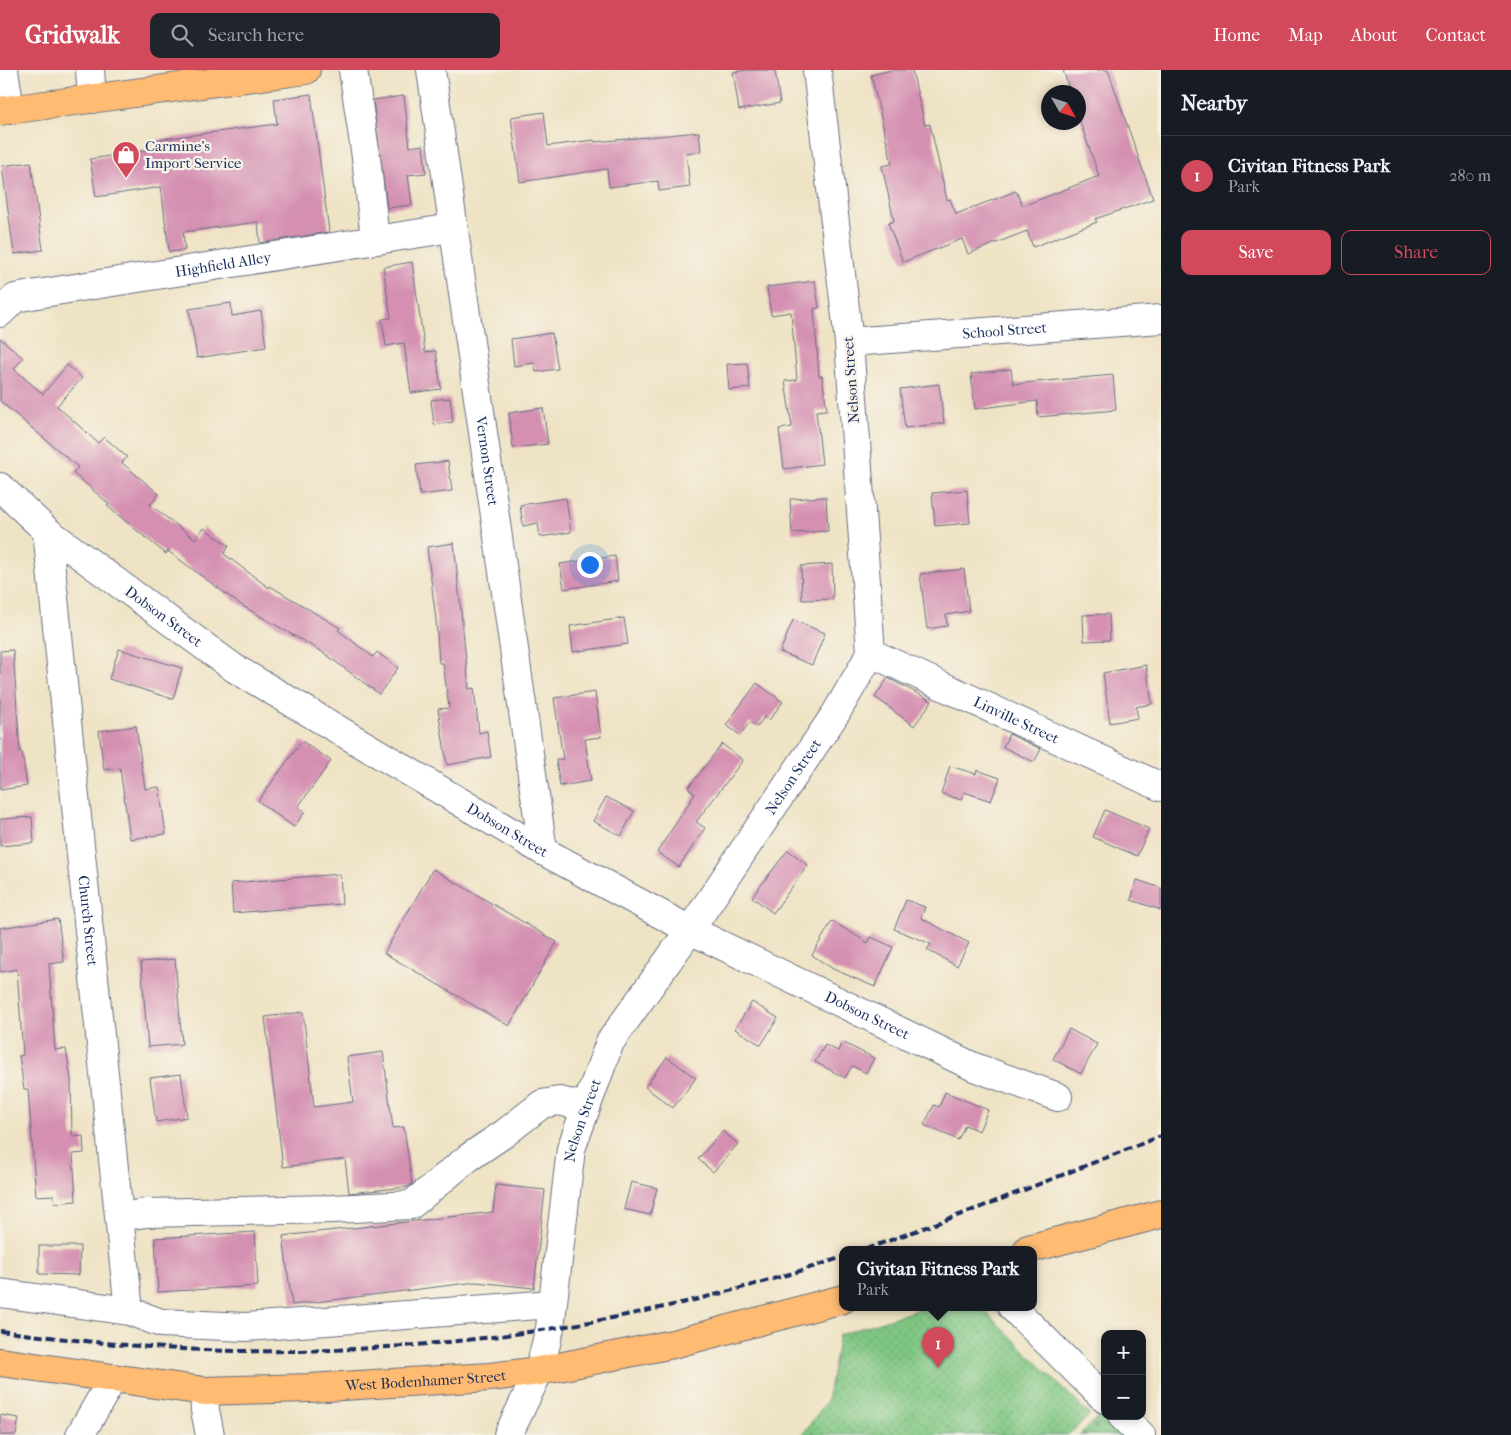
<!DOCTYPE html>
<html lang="en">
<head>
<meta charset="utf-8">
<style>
  :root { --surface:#171b24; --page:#20242c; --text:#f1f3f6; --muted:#9ea1a6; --line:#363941; --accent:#d1495b }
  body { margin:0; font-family:"IM FELL French Canon",serif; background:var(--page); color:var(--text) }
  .controls { position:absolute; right:15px; bottom:15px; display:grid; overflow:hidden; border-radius:10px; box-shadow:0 2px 8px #0003 }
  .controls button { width:45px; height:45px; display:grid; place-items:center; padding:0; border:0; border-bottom:1px solid var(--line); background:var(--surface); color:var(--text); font:25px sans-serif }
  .compass { position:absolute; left:1041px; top:15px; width:45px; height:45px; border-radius:50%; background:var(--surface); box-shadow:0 2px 8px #0003; rotate:129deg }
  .you { position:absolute; left:589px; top:494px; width:18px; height:18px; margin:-12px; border:4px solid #fff; border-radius:50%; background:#1a73e8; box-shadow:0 0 0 8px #1a73e833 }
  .badge { display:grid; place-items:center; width:32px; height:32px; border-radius:50%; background:var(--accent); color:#fff; font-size:16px; font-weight:700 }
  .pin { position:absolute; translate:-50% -41px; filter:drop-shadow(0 1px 2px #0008) }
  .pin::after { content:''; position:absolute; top:26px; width:18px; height:15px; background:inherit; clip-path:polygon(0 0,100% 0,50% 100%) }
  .popup { position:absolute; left:839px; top:1176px; width:198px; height:65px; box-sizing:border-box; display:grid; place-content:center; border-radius:10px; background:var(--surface); filter:drop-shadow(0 1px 4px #0005); font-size:16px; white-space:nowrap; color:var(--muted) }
  .popup b { font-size:19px; color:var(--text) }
  .popup::after { content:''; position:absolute; left:50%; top:100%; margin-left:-10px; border:10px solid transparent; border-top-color:var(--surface) }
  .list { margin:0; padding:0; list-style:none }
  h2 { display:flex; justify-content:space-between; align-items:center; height:65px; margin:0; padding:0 20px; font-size:21px }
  h2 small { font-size:16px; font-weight:400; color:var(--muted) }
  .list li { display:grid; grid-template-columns:32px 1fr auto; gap:15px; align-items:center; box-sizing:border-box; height:80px; padding:0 20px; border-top:1px solid var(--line) }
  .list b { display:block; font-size:19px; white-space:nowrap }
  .list p { margin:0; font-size:16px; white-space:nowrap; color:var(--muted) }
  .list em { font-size:16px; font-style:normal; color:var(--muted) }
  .actions { display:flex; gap:10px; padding:15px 20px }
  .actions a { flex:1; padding:11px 0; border:1px solid var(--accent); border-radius:10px; text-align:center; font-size:18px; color:var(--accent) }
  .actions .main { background:var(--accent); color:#fff }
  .icon { flex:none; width:28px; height:28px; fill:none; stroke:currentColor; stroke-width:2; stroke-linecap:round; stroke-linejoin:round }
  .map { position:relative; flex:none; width:1161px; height:1365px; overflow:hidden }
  header { display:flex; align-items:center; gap:30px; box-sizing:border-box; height:70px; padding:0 25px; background:var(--accent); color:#fff }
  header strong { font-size:24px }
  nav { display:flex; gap:28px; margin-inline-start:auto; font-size:18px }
  .search { width:350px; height:45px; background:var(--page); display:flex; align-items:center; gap:12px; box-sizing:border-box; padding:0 18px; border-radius:10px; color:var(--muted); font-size:19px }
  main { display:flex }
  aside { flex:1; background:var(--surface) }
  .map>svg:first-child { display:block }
</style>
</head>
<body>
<header>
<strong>Gridwalk</strong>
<div class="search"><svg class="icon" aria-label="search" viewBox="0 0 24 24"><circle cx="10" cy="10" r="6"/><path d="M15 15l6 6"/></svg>Search here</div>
<nav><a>Home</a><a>Map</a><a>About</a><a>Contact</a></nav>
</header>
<main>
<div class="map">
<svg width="1161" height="1365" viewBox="0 0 1161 1365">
  <defs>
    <pattern id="cemetery-stones" width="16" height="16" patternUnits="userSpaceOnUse" patternTransform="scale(1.25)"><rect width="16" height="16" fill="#7fc682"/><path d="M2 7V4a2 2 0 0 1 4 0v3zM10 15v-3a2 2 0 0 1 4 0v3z" fill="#67a16e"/></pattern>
    <pattern id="park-dots" width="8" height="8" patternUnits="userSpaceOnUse" patternTransform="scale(1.25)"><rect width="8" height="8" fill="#7fc682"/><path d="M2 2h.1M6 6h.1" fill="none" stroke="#67a16e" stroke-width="1.8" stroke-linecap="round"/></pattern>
  </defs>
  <rect width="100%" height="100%" fill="#f7f3e8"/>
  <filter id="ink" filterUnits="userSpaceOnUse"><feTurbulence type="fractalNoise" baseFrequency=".02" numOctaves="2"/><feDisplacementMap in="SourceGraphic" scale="10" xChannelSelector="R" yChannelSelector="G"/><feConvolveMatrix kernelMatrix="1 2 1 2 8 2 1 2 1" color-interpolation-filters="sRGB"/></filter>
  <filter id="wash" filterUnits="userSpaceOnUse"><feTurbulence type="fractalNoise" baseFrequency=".0096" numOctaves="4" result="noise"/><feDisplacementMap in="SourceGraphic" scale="20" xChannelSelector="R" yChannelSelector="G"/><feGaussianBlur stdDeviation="1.12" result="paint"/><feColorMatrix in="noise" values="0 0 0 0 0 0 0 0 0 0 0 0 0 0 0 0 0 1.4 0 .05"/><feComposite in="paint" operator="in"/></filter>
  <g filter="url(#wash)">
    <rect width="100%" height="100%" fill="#efe3c5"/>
    <path fill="url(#cemetery-stones)" stroke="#4d7a70" d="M 1105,1341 L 1105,1346 L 1138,1346 L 1154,1365 L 1079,1365 Z"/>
    <path fill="url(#park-dots)" stroke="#4d7a70" d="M 926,1237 L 981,1237 L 1090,1345 L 1068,1365 L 802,1365 L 827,1331 L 839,1265 Z"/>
    <g id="blocks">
      <path fill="#d48fb1" d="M 747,0 L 775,0 L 780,33 L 739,40 L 733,2 Z
        M 892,0 L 912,0 L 925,55 L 930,54 L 947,130 L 950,129 L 956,144 L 1016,121 L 1023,136 L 1099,106 L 1078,46 L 1078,22 L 1070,22 L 1063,0 L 1108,0 L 1153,129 L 1095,149 L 1097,152 L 1033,177 L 1027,161 L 968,184 L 962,169 L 903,192 L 888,153 L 894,151 L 882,96 L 892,94 L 871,5 Z
        M 311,24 L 329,162 L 260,173 L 258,152 L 183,162 L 185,180 L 169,182 L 161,117 L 96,127 L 90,89 L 156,79 L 155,70 L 277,54 L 274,29 Z
        M 404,26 L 410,77 L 423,75 L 426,103 L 408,105 L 412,135 L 387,138 L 373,30 Z
        M 544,42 L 548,76 L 594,70 L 595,72 L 699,62 L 701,81 L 686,83 L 690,117 L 659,121 L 658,111 L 609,117 L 607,99 L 520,112 L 511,47 Z
        M 31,92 L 43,180 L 14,184 L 2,96 Z
        M 412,192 L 425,282 L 436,281 L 441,319 L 411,323 L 404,273 L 386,276 L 382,249 L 391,248 L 383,197 Z
        M 815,211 L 819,238 L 814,239 L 819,306 L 822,306 L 827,340 L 816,341 L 822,394 L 784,399 L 779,359 L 792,357 L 785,311 L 797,310 L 791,242 L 771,245 L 767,217 Z
        M 231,233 L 232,246 L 261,241 L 266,277 L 197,288 L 189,239 Z
        M 552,263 L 558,299 L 536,302 L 534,293 L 514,296 L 511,269 Z
        M 0,268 L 23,288 L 14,299 L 43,324 L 67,295 L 82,308 L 57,336 L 98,373 L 104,367 L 127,387 L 122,393 L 159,424 L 150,435 L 195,469 L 204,458 L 229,476 L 224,484 L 269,518 L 270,516 L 340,558 L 338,560 L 373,587 L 377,582 L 398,598 L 379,624 L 324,583 L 241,535 L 168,481 L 166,484 L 107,436 L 109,434 L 73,403 L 78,397 L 0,331 Z
        M 747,293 L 750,318 L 729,320 L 727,294 Z
        M 1011,299 L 1013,314 L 1113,305 L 1116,340 L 1038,347 L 1037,331 L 975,339 L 971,304 Z
        M 939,314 L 944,353 L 905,358 L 900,319 Z
        M 450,328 L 453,352 L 434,355 L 431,330 Z
        M 543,338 L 548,374 L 513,378 L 509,343 Z
        M 448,391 L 452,421 L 420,425 L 416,395 Z
        M 967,420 L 970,453 L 935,456 L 932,423 Z
        M 826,427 L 828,461 L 792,463 L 790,429 Z
        M 566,428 L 571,462 L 540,467 L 538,453 L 523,456 L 520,435 Z
        M 454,473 L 469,619 L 474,618 L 479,663 L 487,661 L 491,687 L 447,695 L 438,639 L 449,638 L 443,593 L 439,593 L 436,550 L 427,477 Z
        M 615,486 L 618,511 L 564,519 L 560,494 Z
        M 832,494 L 833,529 L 802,530 L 801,496 Z
        M 964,499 L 969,541 L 946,545 L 947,556 L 927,559 L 920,504 Z
        M 1109,544 L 1110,570 L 1084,571 L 1083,545 Z
        M 624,548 L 628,574 L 573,582 L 570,556 Z
        M 793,550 L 825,563 L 812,595 L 780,582 Z
        M 119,579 L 182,598 L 173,629 L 109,609 Z
        M 13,580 L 20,682 L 22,682 L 27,716 L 0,720 L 0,581 Z
        M 1146,595 L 1152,634 L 1136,637 L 1138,648 L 1110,653 L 1103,603 Z
        M 888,608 L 932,631 L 914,656 L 875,627 Z
        M 757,613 L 783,632 L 769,650 L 764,647 L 757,657 L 750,652 L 740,665 L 726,655 Z
        M 595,622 L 601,667 L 585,669 L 591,711 L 560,716 L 556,690 L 563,689 L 554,628 Z
        M 136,656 L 145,719 L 159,717 L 166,764 L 130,769 L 120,698 L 104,700 L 99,661 Z
        M 1009,664 L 1041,679 L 1034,692 L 1003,677 Z
        M 302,671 L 331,691 L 298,737 L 305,742 L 294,757 L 258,731 Z
        M 722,674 L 743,690 L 696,752 L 705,758 L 679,797 L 657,782 L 695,724 L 688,718 Z
        M 950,696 L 976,704 L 977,700 L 1000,708 L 991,731 L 964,722 L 961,730 L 941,723 Z
        M 606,727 L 634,741 L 621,766 L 593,751 Z
        M 1105,740 L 1149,759 L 1137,786 L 1093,767 Z
        M 32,747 L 34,773 L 0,776 L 0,749 Z
        M 788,780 L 808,795 L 773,843 L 752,827 Z
        M 433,799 L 557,872 L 509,956 L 384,883 Z
        M 340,804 L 342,834 L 233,843 L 231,813 Z
        M 1137,810 L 1161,818 L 1161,840 L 1131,830 Z
        M 906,830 L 925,837 L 921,848 L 969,873 L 957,896 L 927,880 L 931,874 L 894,859 Z
        M 58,849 L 64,892 L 49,894 L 55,980 L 66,979 L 71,1009 L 72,1067 L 83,1066 L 84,1083 L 73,1084 L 76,1131 L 55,1133 L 54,1125 L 36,1126 L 28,1019 L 24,1019 L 19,986 L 23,985 L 17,899 L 0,902 L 0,858 Z
        M 832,851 L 868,873 L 871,867 L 893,877 L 875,917 L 833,899 L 812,885 Z
        M 175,889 L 182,974 L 148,977 L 141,892 Z
        M 752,932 L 778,948 L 761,975 L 735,959 Z
        M 303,942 L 314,1037 L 353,1032 L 347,987 L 383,982 L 393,1058 L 404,1057 L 412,1114 L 408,1117 L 349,1123 L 345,1089 L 283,1097 L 265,947 Z
        M 1069,959 L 1097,974 L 1081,1004 L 1053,989 Z
        M 842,972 L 874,988 L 866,1003 L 852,996 L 845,1008 L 815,992 L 825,975 L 838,981 Z
        M 667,987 L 696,1008 L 673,1038 L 645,1017 Z
        M 181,1004 L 187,1047 L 156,1052 L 150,1008 Z
        M 945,1022 L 988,1040 L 979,1061 L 965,1055 L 958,1070 L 924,1055 L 934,1035 L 939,1037 Z
        M 723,1061 L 738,1074 L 713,1102 L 698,1089 Z
        M 631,1112 L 657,1118 L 650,1145 L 624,1139 Z
        M 496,1115 L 545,1120 L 534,1218 L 476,1212 L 292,1235 L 283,1166 L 493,1142 Z
        M 255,1162 L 258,1216 L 158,1222 L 155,1168 Z
        M 39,1176 L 80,1176 L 79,1205 L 39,1204 Z
        M 0,1345 L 19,1348 L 16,1365 L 0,1365 Z"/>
    </g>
  </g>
  <g filter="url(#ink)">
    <use href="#blocks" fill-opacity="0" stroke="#656e82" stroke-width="1"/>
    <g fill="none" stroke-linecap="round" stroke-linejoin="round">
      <defs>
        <g id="minor">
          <path d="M 4,0 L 10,40"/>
          <path d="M 90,0 L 92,29"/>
          <path d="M 353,0 L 366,87 L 375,169"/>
          <path id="s1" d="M 431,0 L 543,781"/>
          <path id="s2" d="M 0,243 L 15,228 L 37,224 L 452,158"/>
          <path id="s3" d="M 849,272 L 1161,249"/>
          <path id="s4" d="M 0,417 L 47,461 L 234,598 L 543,781 L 690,860 L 974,997 L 1058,1027"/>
          <path id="s5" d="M 47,461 L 129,1241"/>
          <path id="s6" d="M 871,583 L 1161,717"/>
          <path d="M 119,1147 L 146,1143 L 333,1139 L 411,1135 L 468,1088 L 505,1063 L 542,1034 L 559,1031 L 586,1037"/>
          <path d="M 0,1223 L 129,1241 L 161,1253 L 246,1257 L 552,1234"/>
          <path d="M 1012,1237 L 1105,1329"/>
          <path d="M 204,1321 L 205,1340 L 210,1365"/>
          <path d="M 1122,1346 L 1141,1365"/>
          <path d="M 80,1365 L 113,1308"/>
          <path id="s7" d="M 508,1365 L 539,1301 L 550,1258 L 571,1079 L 610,972 L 690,860 L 836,643 L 871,583 L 849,272 L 817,0"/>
        </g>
        <g id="major">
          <path d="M 0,41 L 306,0"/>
          <path d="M 1028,1179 L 1161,1144"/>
          <path id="s8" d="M 0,1292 L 204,1321 L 309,1318 L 490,1307 L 539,1301 L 673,1274 L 843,1229"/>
        </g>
      </defs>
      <use href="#minor" stroke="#656e82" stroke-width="30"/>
      <use href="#major" stroke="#656e82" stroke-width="30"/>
      <use href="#minor" stroke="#fff" stroke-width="28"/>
      <use href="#major" stroke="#ffbb71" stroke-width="28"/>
      <path stroke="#1b2f5e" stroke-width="4" stroke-dasharray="8 4" stroke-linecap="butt" d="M 866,1179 L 981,1137 L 1161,1066
        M 0,1261 C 79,1271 159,1280 239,1281 C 443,1284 650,1252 843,1187"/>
    </g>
  </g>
  <defs>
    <symbol id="shop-pin" viewBox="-11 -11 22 30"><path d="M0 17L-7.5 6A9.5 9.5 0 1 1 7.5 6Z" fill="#d1495b" stroke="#f7f3e8"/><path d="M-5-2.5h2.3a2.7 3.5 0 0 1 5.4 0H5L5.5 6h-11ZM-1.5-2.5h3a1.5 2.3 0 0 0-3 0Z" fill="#fff"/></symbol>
  </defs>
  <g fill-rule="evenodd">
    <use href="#shop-pin" x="110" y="69" width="32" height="43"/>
  </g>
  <g text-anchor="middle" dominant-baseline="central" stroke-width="4.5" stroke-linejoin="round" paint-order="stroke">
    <g font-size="15" fill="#1b2f5e" stroke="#f7f3e8" text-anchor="start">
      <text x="145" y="76">Carmine's<tspan x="145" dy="17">Import Service</tspan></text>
    </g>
    <g font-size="15" fill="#1b2f5e" stroke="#f7f3e8">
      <text stroke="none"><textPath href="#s2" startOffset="232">Highfield Alley</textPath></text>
      <text stroke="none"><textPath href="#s3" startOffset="156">School Street</textPath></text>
      <text transform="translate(851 310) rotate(-94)">Nelson Street</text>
      <text stroke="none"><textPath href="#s1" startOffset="395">Vernon Street</textPath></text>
      <text stroke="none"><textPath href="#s4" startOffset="209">Dobson Street</textPath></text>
      <text stroke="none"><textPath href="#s6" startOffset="160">Linville Street</textPath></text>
      <text stroke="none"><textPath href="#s7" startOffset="732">Nelson Street</textPath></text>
      <text stroke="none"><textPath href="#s4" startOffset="614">Dobson Street</textPath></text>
      <text stroke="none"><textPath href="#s5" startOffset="392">Church Street</textPath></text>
      <text stroke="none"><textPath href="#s4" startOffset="1019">Dobson Street</textPath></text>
      <text stroke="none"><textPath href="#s7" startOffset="326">Nelson Street</textPath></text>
      <text stroke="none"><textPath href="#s8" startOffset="428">West Bodenhamer Street</textPath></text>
    </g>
  </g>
</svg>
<div class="controls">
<button>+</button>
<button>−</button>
</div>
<svg class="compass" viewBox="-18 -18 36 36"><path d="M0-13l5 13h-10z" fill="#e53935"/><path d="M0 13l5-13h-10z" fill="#9ea1a6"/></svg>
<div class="you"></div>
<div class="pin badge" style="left:938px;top:1298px">1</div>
<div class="popup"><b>Civitan Fitness Park</b>Park</div>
</div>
<aside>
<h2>Nearby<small></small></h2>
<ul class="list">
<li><span class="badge">1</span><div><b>Civitan Fitness Park</b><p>Park</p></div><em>280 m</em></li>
</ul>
<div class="actions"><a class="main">Save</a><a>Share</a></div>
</aside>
</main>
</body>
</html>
